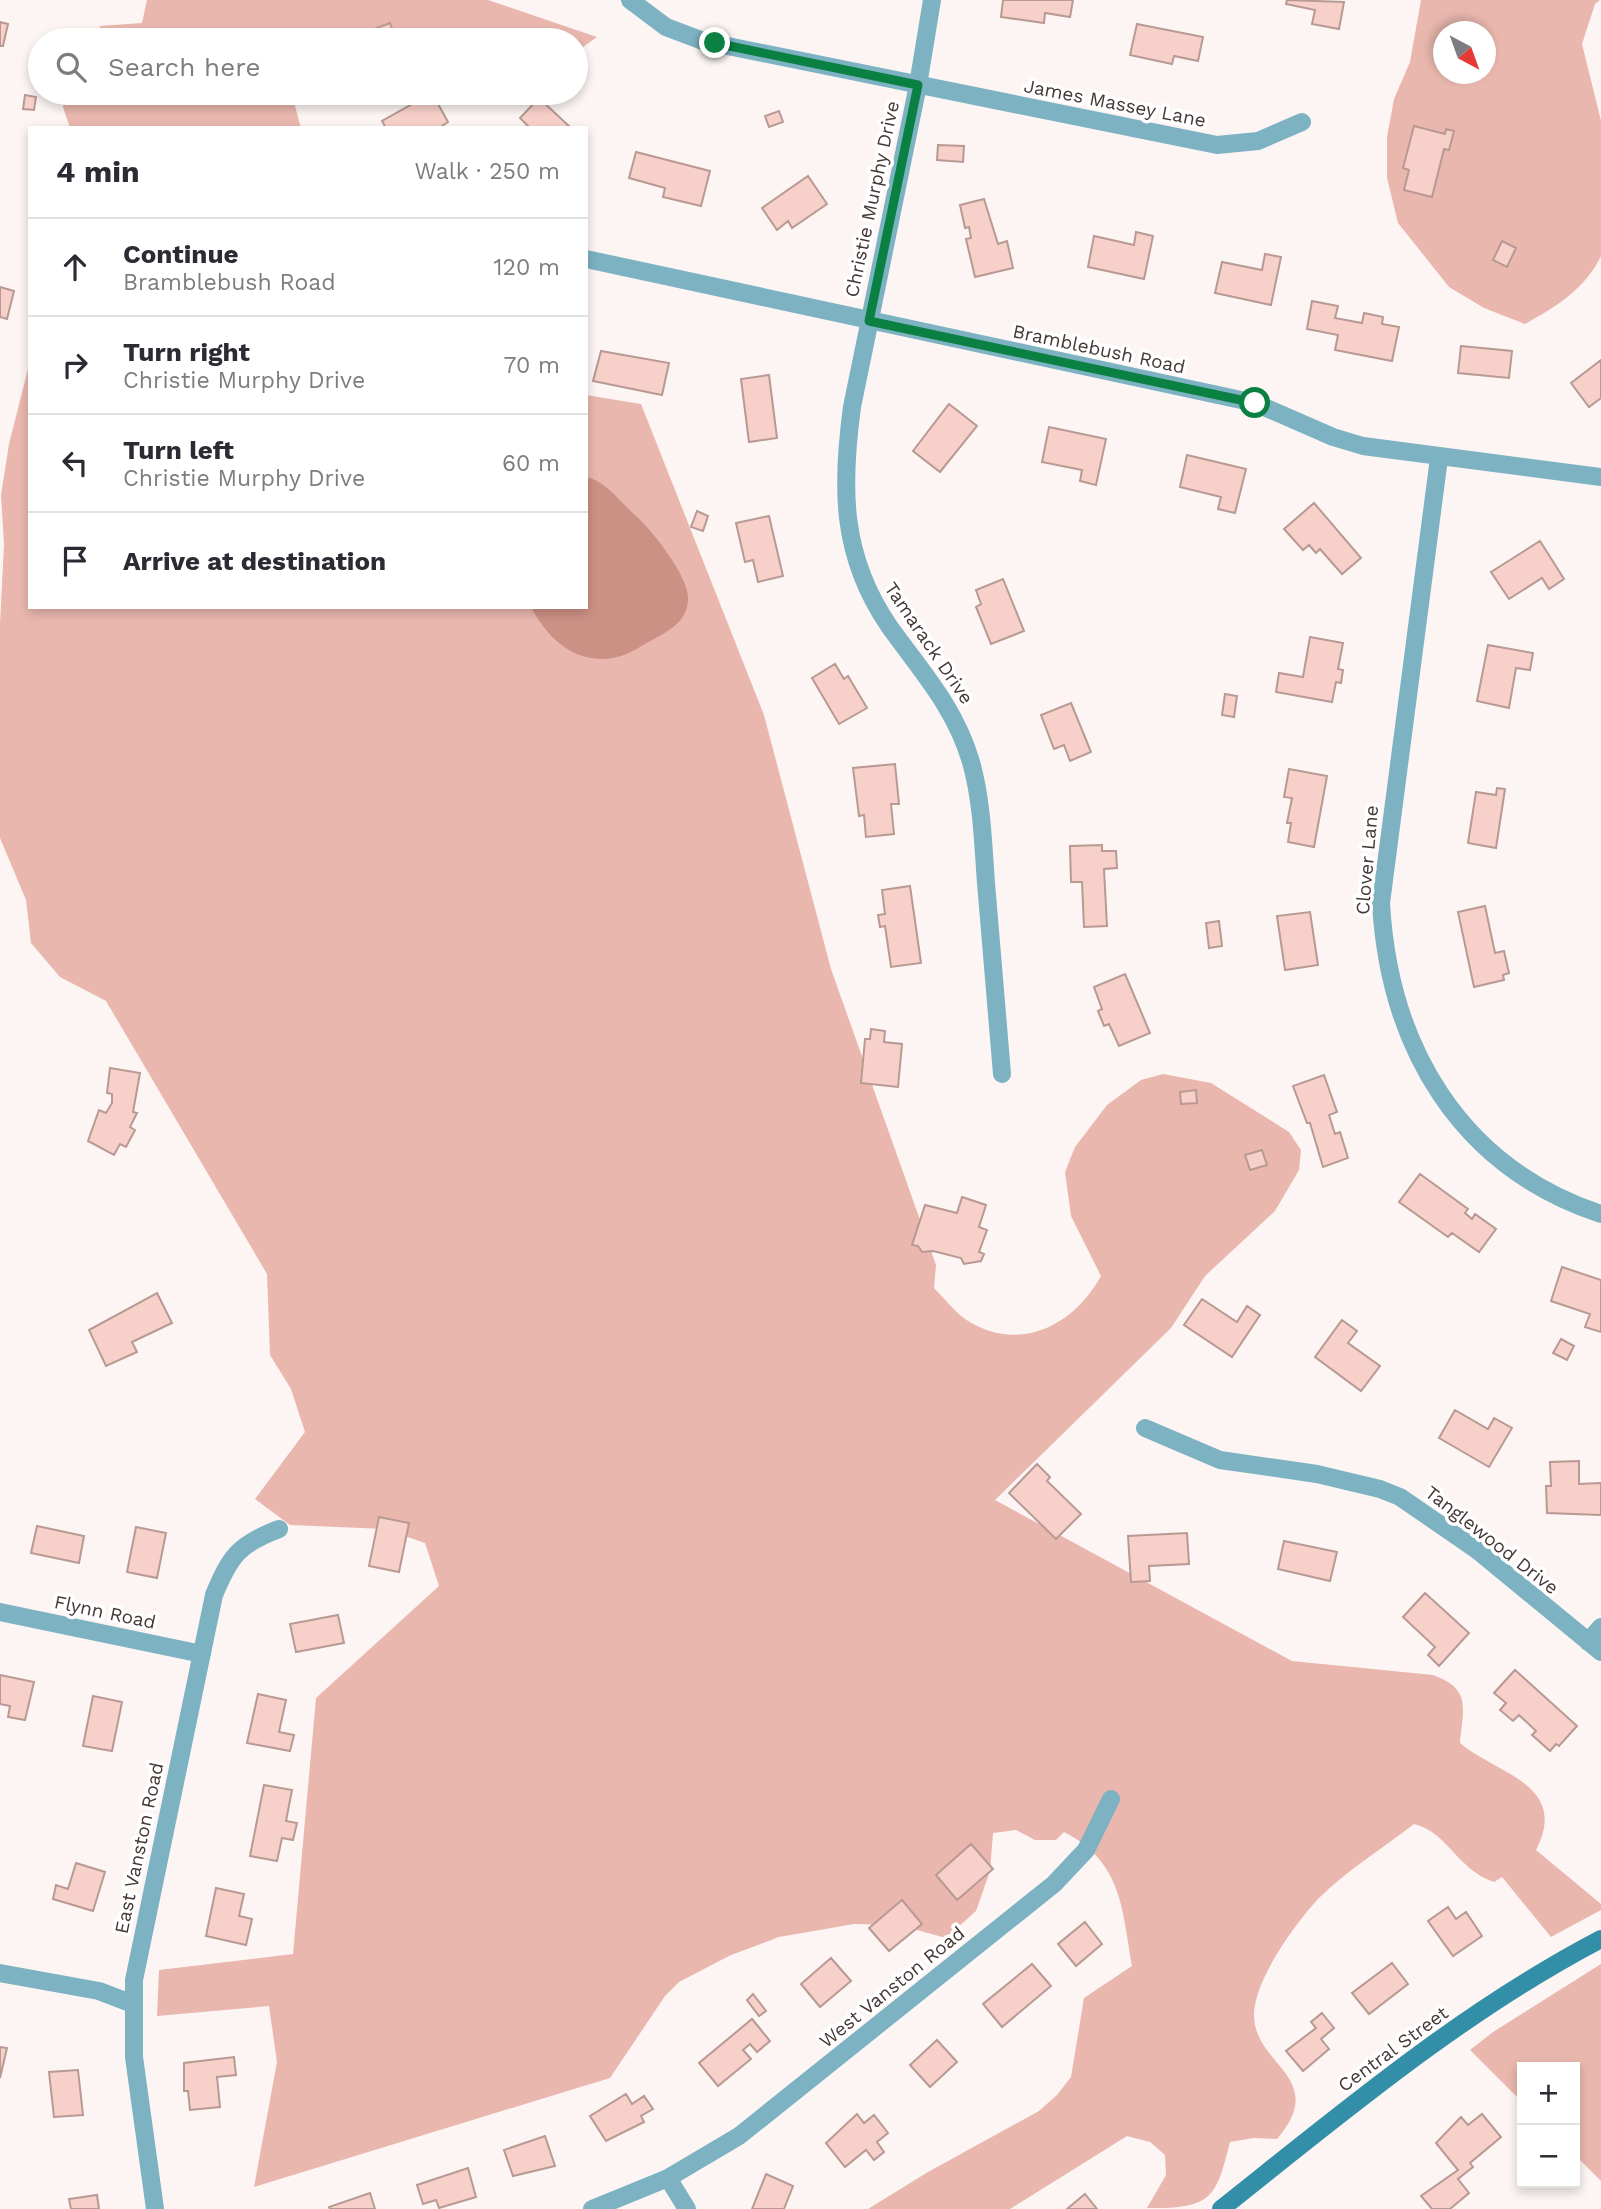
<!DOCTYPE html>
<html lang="en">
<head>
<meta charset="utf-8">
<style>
  :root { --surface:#fff; --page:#f2f2f3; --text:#2b2b33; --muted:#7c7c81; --line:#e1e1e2 }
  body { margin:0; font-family:"Work Sans",sans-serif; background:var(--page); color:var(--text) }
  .controls { position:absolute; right:21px; bottom:21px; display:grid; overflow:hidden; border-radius:0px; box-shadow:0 4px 10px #0003 }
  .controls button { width:63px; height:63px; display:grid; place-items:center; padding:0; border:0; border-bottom:2px solid var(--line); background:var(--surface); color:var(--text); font:35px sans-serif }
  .compass { position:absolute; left:1433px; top:21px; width:63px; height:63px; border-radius:50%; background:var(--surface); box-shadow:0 4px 10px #0003; rotate:139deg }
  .stop { position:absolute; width:21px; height:21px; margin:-16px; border:5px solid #0b8043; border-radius:50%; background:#fff }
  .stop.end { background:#0b8043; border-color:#fff; box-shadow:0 2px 7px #0008 }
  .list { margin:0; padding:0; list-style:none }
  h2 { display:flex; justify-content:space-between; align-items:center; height:91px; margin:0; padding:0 28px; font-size:30px }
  h2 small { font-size:23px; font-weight:400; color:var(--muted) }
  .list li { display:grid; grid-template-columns:46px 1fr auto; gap:21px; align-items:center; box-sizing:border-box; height:98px; padding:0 28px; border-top:2px solid var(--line) }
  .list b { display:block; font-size:26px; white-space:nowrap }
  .list p { margin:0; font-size:23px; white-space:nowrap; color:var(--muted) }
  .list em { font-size:23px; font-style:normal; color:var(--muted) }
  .icon { flex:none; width:38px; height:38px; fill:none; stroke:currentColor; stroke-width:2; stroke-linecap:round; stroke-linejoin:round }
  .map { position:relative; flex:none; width:1601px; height:2209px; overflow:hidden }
  .search { position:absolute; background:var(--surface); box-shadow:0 4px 10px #0003; left:28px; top:28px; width:560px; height:77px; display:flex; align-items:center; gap:18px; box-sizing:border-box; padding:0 24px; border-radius:38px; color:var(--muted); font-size:26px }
  .panel { position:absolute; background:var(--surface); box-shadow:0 4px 10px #0003; left:28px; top:126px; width:560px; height:483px; border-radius:0px }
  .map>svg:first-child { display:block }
</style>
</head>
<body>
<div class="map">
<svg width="1601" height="2209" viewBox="0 0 1601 2209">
  <rect width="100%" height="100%" fill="#fcf5f4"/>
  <path fill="#e9b7ad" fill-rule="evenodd" d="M 147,0 L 488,0 L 597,37 L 576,52 L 576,40 L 87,40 L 101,26 L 142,23 Z
    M 1421,0 L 1600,0 L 1595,4 L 1582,44 L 1601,121 L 1601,256 C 1585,289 1556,307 1525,324 L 1484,308 L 1449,287 L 1398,223 L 1387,178 L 1387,137 L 1394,99 L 1410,62 ZM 1444,32 L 1486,32 L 1486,74 L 1444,74 Z
    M 67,93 L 296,93 L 292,95 L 301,128 L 70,128 L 63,107 Z
    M 30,361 L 30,607 L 586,607 L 586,395 L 641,404 L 764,715 L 831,969 L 936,1265 L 934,1288 C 944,1298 954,1311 965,1319 C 1017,1354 1073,1327 1101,1276 L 1071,1216 L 1065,1172 L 1075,1147 L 1107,1105 L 1141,1080 L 1163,1074 L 1211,1083 L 1289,1132 L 1301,1150 L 1299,1170 L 1275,1211 L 1205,1276 L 1171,1328 L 995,1500 L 1292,1661 L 1433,1675 C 1472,1689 1463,1708 1460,1743 C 1496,1774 1570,1784 1536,1850 L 1601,1904 L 1601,1910 L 1551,1937 L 1502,1877 L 1494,1882 C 1456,1869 1449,1833 1414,1824 C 1383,1848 1346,1871 1318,1899 C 1295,1924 1255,1979 1254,2014 C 1253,2066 1330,2077 1277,2139 L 1254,2138 L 1230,2142 C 1216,2198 1212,2209 1147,2208 L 1166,2175 L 1165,2155 L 1150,2142 L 1127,2136 L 1010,2209 L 868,2209 L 928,2172 L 1039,2111 L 1057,2095 L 1071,2077 L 1084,1998 L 1132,1966 C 1122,1908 1122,1862 1064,1832 L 1056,1840 L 1035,1840 L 1016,1830 L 993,1833 L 990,1871 L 976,1911 L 946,1938 L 899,1925 L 854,1924 L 779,1937 L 731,1955 L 679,1982 L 665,1996 L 610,2078 L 254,2187 L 277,2062 L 269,2006 L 157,2016 L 159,1970 L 293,1954 L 316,1698 L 439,1586 L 425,1543 L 385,1529 L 290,1525 L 255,1499 L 305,1432 L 291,1389 L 270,1355 L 267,1274 L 106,1001 L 60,977 L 31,943 L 26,900 L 0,838 L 0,624 L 4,544 L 1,495 L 9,444 Z
    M 1601,1964 L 1601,2181 L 1575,2155 L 1575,2067 L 1522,2067 L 1522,2102 L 1470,2050 L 1493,2032 Z"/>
  <path fill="#cc9185" d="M 586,477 C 606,481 621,503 636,516 C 652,530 691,579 688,601 C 686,622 670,630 654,639 C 644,644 632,653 621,656 C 579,668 549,641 531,607 L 586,607 Z"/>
  <path fill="#f7d1c9" stroke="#b89993" stroke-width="2" d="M 1003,0 L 1073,0 L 1070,17 L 1045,13 L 1044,23 L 1001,17 Z
    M 1287,0 L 1344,2 L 1339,29 L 1312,24 L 1315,10 L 1286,4 Z
    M 0,22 L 8,24 L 3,46 L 0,46 Z
    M 390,23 L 394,34 L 378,40 L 374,29 Z
    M 1137,24 L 1203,37 L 1198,61 L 1174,56 L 1172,64 L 1130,55 Z
    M 432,93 L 448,122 L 439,128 L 386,128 L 382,121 Z
    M 25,95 L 36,97 L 34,110 L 23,109 Z
    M 539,98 L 571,128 L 530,128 L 520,118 Z
    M 779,111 L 783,122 L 769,127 L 765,116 Z
    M 1414,126 L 1445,134 L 1446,129 L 1454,131 L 1449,150 L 1444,149 L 1432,197 L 1404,190 L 1409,170 L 1403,168 Z
    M 938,145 L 964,146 L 963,162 L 937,160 Z
    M 636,152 L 710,171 L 701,206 L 663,197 L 665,188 L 629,178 Z
    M 808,176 L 827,204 L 792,228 L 788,221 L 777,230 L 762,208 Z
    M 984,199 L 998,244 L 1007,241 L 1013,268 L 975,277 L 966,239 L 971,238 L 969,227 L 965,228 L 960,205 Z
    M 1136,232 L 1153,236 L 1144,279 L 1088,267 L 1094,236 L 1134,245 Z
    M 1502,241 L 1516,248 L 1507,267 L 1493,260 Z
    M 1265,254 L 1281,257 L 1271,305 L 1215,293 L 1222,262 L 1262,270 Z
    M 0,287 L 14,291 L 7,319 L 0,317 Z
    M 1312,301 L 1338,306 L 1335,318 L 1362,323 L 1364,313 L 1383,317 L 1382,324 L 1399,327 L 1392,361 L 1335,350 L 1338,335 L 1307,329 Z
    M 1461,346 L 1512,351 L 1509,378 L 1458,373 Z
    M 601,351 L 669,363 L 662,395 L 593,381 Z
    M 1601,360 L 1601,398 L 1589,407 L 1571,383 Z
    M 769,375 L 777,438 L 749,442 L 741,379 Z
    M 949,404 L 977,426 L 940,472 L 913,451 Z
    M 1049,427 L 1106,439 L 1096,485 L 1080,481 L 1082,470 L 1042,462 Z
    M 1187,455 L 1246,469 L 1235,513 L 1218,509 L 1221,497 L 1180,487 Z
    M 1314,503 L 1361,558 L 1342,574 L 1320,549 L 1316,553 L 1309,545 L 1303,550 L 1284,529 Z
    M 697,511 L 708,516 L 703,531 L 691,527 Z
    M 769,516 L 783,576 L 758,582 L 753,560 L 745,562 L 736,523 Z
    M 1540,541 L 1564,579 L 1549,589 L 1542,578 L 1509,599 L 1491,572 Z
    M 1003,579 L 1024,631 L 991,644 L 976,607 L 981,604 L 976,590 Z
    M 1310,637 L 1343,643 L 1338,669 L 1343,670 L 1341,683 L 1336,682 L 1332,702 L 1276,692 L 1279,673 L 1303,677 Z
    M 1488,645 L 1533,653 L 1530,670 L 1516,668 L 1509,708 L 1477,701 Z
    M 835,664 L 844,679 L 848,676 L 867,708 L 839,724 L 812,678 Z
    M 1225,694 L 1237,696 L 1234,717 L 1222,715 Z
    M 1071,703 L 1091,752 L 1070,761 L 1064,745 L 1054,749 L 1041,715 Z
    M 895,764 L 899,804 L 891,804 L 894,834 L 866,837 L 864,815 L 859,816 L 853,768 Z
    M 1289,769 L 1327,776 L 1314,847 L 1288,842 L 1291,823 L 1287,823 L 1292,798 L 1284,797 Z
    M 1497,788 L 1505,789 L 1496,848 L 1468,843 L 1476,792 L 1496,795 Z
    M 1102,845 L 1102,851 L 1116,851 L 1117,868 L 1104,869 L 1107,926 L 1084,927 L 1082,882 L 1071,882 L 1070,846 Z
    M 910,886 L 921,963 L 891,967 L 885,926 L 880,927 L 878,915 L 885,914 L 882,890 Z
    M 1485,906 L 1495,953 L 1504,951 L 1509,973 L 1503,975 L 1504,980 L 1474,987 L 1458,912 Z
    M 1310,912 L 1318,965 L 1285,970 L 1277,916 Z
    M 1219,921 L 1222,946 L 1209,948 L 1206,923 Z
    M 1125,974 L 1150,1033 L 1119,1046 L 1109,1024 L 1104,1026 L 1098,1011 L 1102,1009 L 1094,987 Z
    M 871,1029 L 885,1031 L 884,1042 L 902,1044 L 898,1087 L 861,1083 L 865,1039 L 870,1039 Z
    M 110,1068 L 140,1073 L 133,1112 L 137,1113 L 130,1127 L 135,1130 L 126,1147 L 120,1144 L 114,1155 L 88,1141 L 99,1110 L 106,1113 L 112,1103 L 112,1094 L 107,1093 Z
    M 1324,1075 L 1337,1112 L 1329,1115 L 1335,1134 L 1340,1132 L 1348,1158 L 1323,1167 L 1310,1123 L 1307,1123 L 1293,1086 Z
    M 1196,1090 L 1197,1103 L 1181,1104 L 1180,1092 Z
    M 1262,1150 L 1267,1165 L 1250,1170 L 1245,1155 Z
    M 1420,1174 L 1468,1209 L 1465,1213 L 1472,1219 L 1475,1214 L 1496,1229 L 1479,1252 L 1452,1233 L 1448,1237 L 1399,1202 Z
    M 962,1197 L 986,1205 L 979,1227 L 987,1230 L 979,1252 L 984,1254 L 981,1261 L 964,1264 L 961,1258 L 933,1251 L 922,1252 L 918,1246 L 912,1245 L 925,1205 L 957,1213 Z
    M 1562,1267 L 1601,1280 L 1601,1332 L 1585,1327 L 1590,1314 L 1551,1301 Z
    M 157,1293 L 172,1323 L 132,1342 L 137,1352 L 106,1366 L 89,1330 Z
    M 1202,1299 L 1237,1322 L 1247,1306 L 1260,1315 L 1232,1357 L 1184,1325 Z
    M 1342,1320 L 1357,1331 L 1348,1343 L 1380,1366 L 1361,1391 L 1315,1357 Z
    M 1561,1339 L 1574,1346 L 1567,1360 L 1553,1353 Z
    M 1455,1410 L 1488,1429 L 1494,1418 L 1512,1428 L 1489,1467 L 1439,1438 Z
    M 1579,1461 L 1579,1484 L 1601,1483 L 1601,1515 L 1547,1513 L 1546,1486 L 1551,1486 L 1550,1462 Z
    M 1037,1464 L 1050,1477 L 1047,1481 L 1081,1514 L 1056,1539 L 1009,1493 Z
    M 379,1517 L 409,1523 L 399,1572 L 369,1566 Z
    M 37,1526 L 84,1536 L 79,1563 L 31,1553 Z
    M 136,1527 L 166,1533 L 157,1578 L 127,1572 Z
    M 1187,1533 L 1189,1564 L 1149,1566 L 1150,1581 L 1131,1582 L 1128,1536 Z
    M 1284,1541 L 1337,1552 L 1330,1581 L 1278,1569 Z
    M 1425,1593 L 1469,1633 L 1439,1666 L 1428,1655 L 1435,1647 L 1403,1617 Z
    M 338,1615 L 344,1643 L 296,1652 L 290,1624 Z
    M 1515,1670 L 1577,1726 L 1559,1746 L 1556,1744 L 1550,1751 L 1532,1735 L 1536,1731 L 1519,1715 L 1513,1721 L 1500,1710 L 1506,1703 L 1494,1693 Z
    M 0,1675 L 34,1682 L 25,1720 L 8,1717 L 10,1706 L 0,1704 Z
    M 258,1694 L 286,1700 L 279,1732 L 294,1735 L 290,1751 L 247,1743 Z
    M 93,1696 L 122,1702 L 112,1751 L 83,1746 Z
    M 264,1785 L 292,1790 L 286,1821 L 297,1823 L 293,1840 L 282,1838 L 277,1861 L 250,1856 Z
    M 971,1844 L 993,1869 L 957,1900 L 936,1875 Z
    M 76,1863 L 105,1872 L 93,1911 L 53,1899 L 56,1885 L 68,1889 Z
    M 216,1888 L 244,1894 L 239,1916 L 252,1919 L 246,1945 L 206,1936 Z
    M 902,1900 L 922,1924 L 889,1951 L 869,1928 Z
    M 1448,1907 L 1456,1919 L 1466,1912 L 1482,1936 L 1453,1956 L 1428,1921 Z
    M 1085,1922 L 1102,1944 L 1076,1966 L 1058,1944 Z
    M 831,1958 L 851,1981 L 820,2007 L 801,1984 Z
    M 1392,1963 L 1408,1984 L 1369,2014 L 1352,1993 Z
    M 1032,1964 L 1051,1986 L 1002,2027 L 983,2004 Z
    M 753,1994 L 766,2011 L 759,2016 L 747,2000 Z
    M 1322,2013 L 1334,2028 L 1321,2039 L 1329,2049 L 1303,2071 L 1286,2051 L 1316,2028 L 1311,2022 Z
    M 752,2019 L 770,2041 L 757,2052 L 750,2044 L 743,2050 L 751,2059 L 718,2086 L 699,2063 Z
    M 937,2040 L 957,2062 L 930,2087 L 910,2065 Z
    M 0,2047 L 7,2048 L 0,2078 Z
    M 234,2057 L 236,2075 L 217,2077 L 220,2107 L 190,2110 L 188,2091 L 184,2091 L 184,2063 Z
    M 78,2070 L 83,2115 L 54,2117 L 49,2072 Z
    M 626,2094 L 632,2104 L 644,2096 L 653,2109 L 641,2116 L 644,2122 L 606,2141 L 590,2116 Z
    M 857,2114 L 864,2123 L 874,2115 L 888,2133 L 877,2142 L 884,2152 L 874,2160 L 866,2150 L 845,2167 L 826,2143 Z
    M 1482,2114 L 1501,2137 L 1470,2163 L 1473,2167 L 1458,2179 L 1469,2193 L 1450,2209 L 1432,2209 L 1421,2196 L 1458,2170 L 1436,2143 L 1461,2117 L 1468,2125 Z
    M 545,2136 L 555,2166 L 513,2176 L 504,2150 Z
    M 468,2168 L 476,2197 L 439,2208 L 436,2200 L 423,2204 L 417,2185 Z
    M 766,2174 L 793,2186 L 784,2209 L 752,2209 Z
    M 370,2193 L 375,2209 L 330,2209 L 329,2207 Z
    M 1085,2194 L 1097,2209 L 1067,2209 Z
    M 97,2195 L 99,2209 L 71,2209 L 69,2199 Z"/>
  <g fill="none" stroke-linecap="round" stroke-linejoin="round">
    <path stroke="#7cb2c2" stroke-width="18" d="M 630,0 L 666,27 L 703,41 L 1217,145 L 1258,141 L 1302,122
      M 932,0 L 918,85 L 852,407 C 841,488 841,556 889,626 C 921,671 955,707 971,762 C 982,801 983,843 986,883 C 991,947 997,1010 1002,1074
      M 586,259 L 1255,403 L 1333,437 L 1363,446 L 1601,477
      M 1439,458 L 1381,903 C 1389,1046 1459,1167 1601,1214
      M 1145,1428 L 1220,1460 L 1317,1474 L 1380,1489 L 1400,1497 L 1477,1550 L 1601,1652
      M 0,1612 L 202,1654
      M 1588,1642 L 1601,1627
      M 0,1973 L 99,1991 L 133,2004
      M 668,2178 L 687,2209
      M 155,2209 L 134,2057 L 134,1980 L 214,1595 C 230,1556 239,1544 279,1529
      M 592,2209 L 668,2178 L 739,2136 L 1054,1884 L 1086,1850 L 1111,1799"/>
    <path stroke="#338fa7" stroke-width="18" d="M 1221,2209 C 1342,2113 1463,2011 1601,1939"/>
  </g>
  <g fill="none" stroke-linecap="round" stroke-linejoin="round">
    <path stroke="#0b8043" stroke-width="9" d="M 715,43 L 918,85 L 869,321 L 1255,403"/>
  </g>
  <g text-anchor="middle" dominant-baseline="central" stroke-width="7" stroke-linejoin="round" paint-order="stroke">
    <g font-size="19" fill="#453836" stroke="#fff">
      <text transform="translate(1115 103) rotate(11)">James Massey Lane</text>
      <text transform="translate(872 199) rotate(-78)">Christie Murphy Drive</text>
      <text transform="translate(1099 349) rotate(12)">Bramblebush Road</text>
      <text transform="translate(929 643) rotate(56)">Tamarack Drive</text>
      <text transform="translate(1367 860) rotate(-85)">Clover Lane</text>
      <text transform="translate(1492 1540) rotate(38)">Tanglewood Drive</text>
      <text transform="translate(105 1612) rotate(12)">Flynn Road</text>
      <text transform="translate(139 1848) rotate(-78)">East Vanston Road</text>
      <text transform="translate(892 1987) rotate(-39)">West Vanston Road</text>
      <text transform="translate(1393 2049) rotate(-36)">Central Street</text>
    </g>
  </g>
</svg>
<div class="controls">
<button>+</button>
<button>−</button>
</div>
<svg class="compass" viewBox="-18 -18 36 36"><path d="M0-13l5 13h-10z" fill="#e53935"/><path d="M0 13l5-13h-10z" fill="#7c7c81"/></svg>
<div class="stop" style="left:1255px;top:403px"></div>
<div class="stop end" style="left:715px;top:43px"></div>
<div class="search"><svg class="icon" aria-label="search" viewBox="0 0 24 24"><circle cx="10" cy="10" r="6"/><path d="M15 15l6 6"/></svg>Search here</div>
<section class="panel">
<h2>4 min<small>Walk · 250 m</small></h2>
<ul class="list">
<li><svg class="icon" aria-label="ahead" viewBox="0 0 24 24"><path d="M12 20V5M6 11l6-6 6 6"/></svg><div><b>Continue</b><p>Bramblebush Road</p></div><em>120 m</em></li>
<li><svg class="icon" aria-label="right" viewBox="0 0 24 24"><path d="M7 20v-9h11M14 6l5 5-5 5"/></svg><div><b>Turn right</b><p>Christie Murphy Drive</p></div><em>70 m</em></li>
<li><svg class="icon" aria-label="left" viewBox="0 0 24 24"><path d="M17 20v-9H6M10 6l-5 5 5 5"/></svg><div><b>Turn left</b><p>Christie Murphy Drive</p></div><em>60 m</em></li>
<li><svg class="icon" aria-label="arrive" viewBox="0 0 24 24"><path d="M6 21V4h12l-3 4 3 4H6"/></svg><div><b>Arrive at destination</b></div></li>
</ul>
</section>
</div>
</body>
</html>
